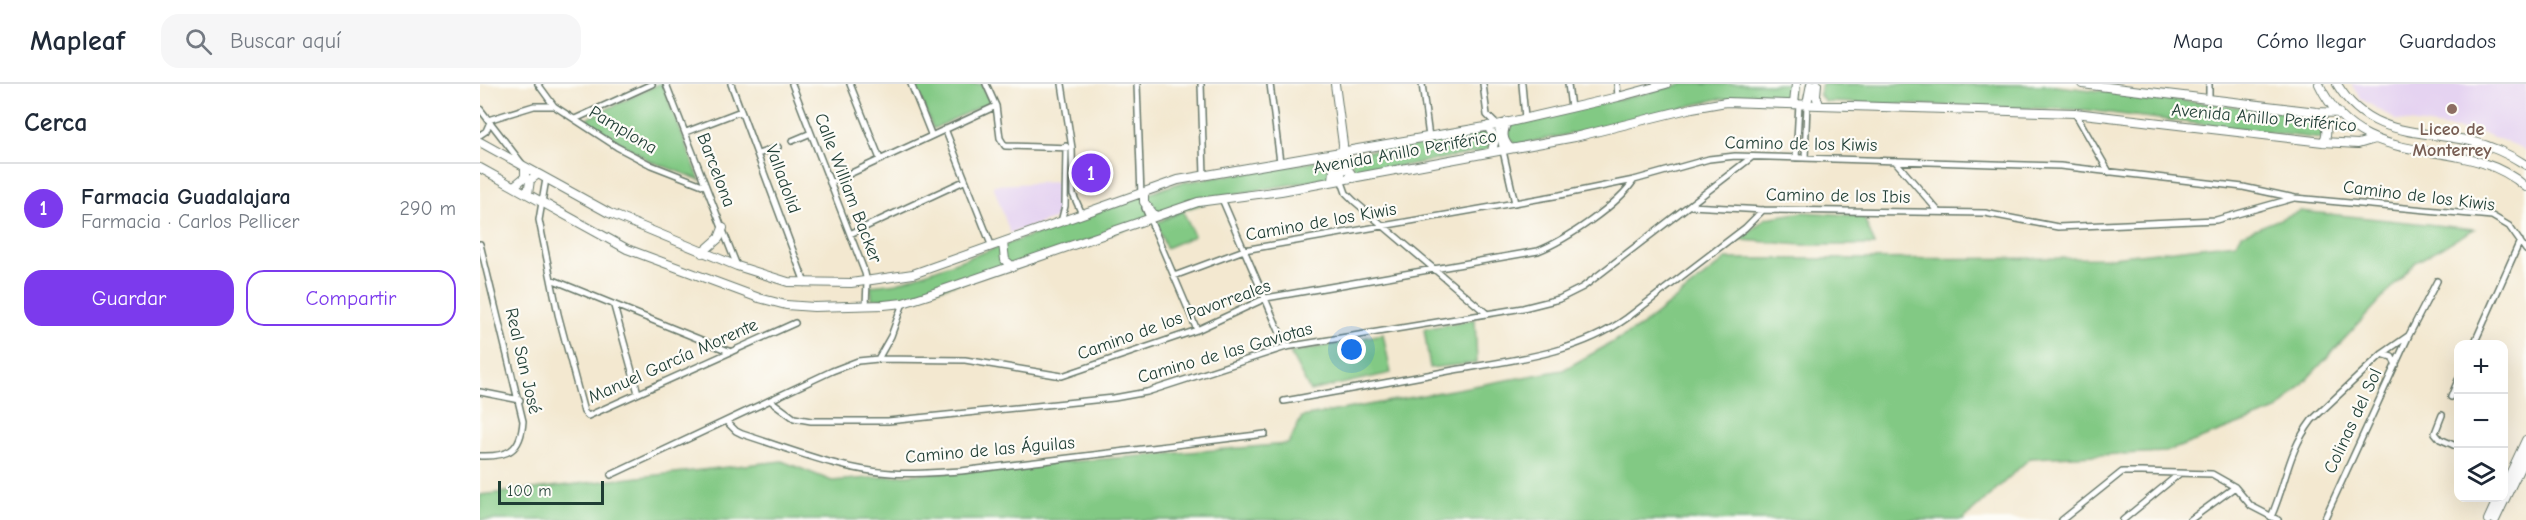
<!DOCTYPE html>
<html lang="es">
<head>
<meta charset="utf-8">
<style>
  :root { --surface:#fff; --page:#f6f6f7; --text:#1f2937; --muted:#747a83; --line:#e0e1e3; --accent:#7c3aed }
  body { margin:0; font-family:"Comic Neue",sans-serif; background:var(--page); color:var(--text) }
  .controls { position:absolute; right:18px; bottom:18px; display:grid; overflow:hidden; border-radius:12px; box-shadow:0 6px 24px #0002 }
  .controls button { width:54px; height:54px; display:grid; place-items:center; padding:0; border:0; border-bottom:2px solid var(--line); background:var(--surface); color:var(--text); font:30px sans-serif }
  .scale { position:absolute; left:18px; bottom:15px; width:106px; box-sizing:border-box; padding-left:6px; border:3px solid #1f3d34; border-top:0; font-size:16px; line-height:21px; white-space:nowrap; color:#1f3d34; -webkit-text-stroke:4px #fdfcf7; paint-order:stroke }
  .you { position:absolute; left:872px; top:266px; width:21px; height:21px; margin:-15px; border:4px solid #fff; border-radius:50%; background:#1a73e8; box-shadow:0 0 0 9px #1a73e833 }
  .badge { display:grid; place-items:center; width:39px; height:39px; border-radius:50%; background:var(--accent); color:#fff; font-size:20px; font-weight:700 }
  .pin { position:absolute; translate:-50% -50%; border:3px solid #fff; box-shadow:0 2px 6px #0006 }
  .list { margin:0; padding:0; list-style:none }
  h2 { display:flex; justify-content:space-between; align-items:center; height:78px; margin:0; padding:0 24px; font-size:26px }
  h2 small { font-size:20px; font-weight:400; color:var(--muted) }
  .list li { display:grid; grid-template-columns:39px 1fr auto; gap:18px; align-items:center; box-sizing:border-box; height:90px; padding:0 24px; border-top:2px solid var(--line) }
  .list b { display:block; font-size:22px; white-space:nowrap }
  .list p { margin:0; font-size:20px; white-space:nowrap; color:var(--muted) }
  .list em { font-size:20px; font-style:normal; color:var(--muted) }
  .actions { display:flex; gap:12px; padding:18px 24px }
  .actions a { flex:1; padding:14px 0; border:2px solid var(--accent); border-radius:18px; text-align:center; font-size:21px; color:var(--accent) }
  .actions .main { background:var(--accent); color:#fff }
  .icon { flex:none; width:33px; height:33px; fill:none; stroke:currentColor; stroke-width:2; stroke-linecap:round; stroke-linejoin:round }
  .map { position:relative; flex:none; width:2046px; height:436px; overflow:hidden }
  header { display:flex; align-items:center; gap:36px; box-sizing:border-box; height:84px; padding:0 30px; background:var(--surface); border-bottom:2px solid var(--line) }
  header strong { font-size:28px }
  nav { display:flex; gap:33px; margin-inline-start:auto; font-size:21px }
  .search { width:420px; height:54px; background:var(--page); display:flex; align-items:center; gap:15px; box-sizing:border-box; padding:0 21px; border-radius:18px; color:var(--muted); font-size:22px }
  main { display:flex }
  aside { flex:1; background:var(--surface) }
  .map>svg:first-child { display:block }
</style>
</head>
<body>
<header>
<strong>Mapleaf</strong>
<div class="search"><svg class="icon" aria-label="search" viewBox="0 0 24 24"><circle cx="10" cy="10" r="6"/><path d="M15 15l6 6"/></svg>Buscar aquí</div>
<nav><a>Mapa</a><a>Cómo llegar</a><a>Guardados</a></nav>
</header>
<main>
<aside>
<h2>Cerca<small></small></h2>
<ul class="list">
<li><span class="badge">1</span><div><b>Farmacia Guadalajara</b><p>Farmacia · Carlos Pellicer</p></div><em>290 m</em></li>
</ul>
<div class="actions"><a class="main">Guardar</a><a>Compartir</a></div>
</aside>
<div class="map">
<svg width="2046" height="436" viewBox="0 0 2046 436">
  <rect width="100%" height="100%" fill="#fdfcf7"/>
  <filter id="ink" filterUnits="userSpaceOnUse"><feTurbulence type="fractalNoise" baseFrequency=".0167" numOctaves="2"/><feDisplacementMap in="SourceGraphic" scale="12" xChannelSelector="R" yChannelSelector="G"/><feConvolveMatrix kernelMatrix="1 2 1 2 8 2 1 2 1" color-interpolation-filters="sRGB"/></filter>
  <filter id="wash" filterUnits="userSpaceOnUse"><feTurbulence type="fractalNoise" baseFrequency=".008" numOctaves="4" result="noise"/><feDisplacementMap in="SourceGraphic" scale="24" xChannelSelector="R" yChannelSelector="G"/><feGaussianBlur stdDeviation="1.35" result="paint"/><feColorMatrix in="noise" values="0 0 0 0 0 0 0 0 0 0 0 0 0 0 0 0 0 1.4 0 .05"/><feComposite in="paint" operator="in"/></filter>
  <g filter="url(#wash)">
    <rect width="100%" height="100%" fill="#f3e8d0"/>
    <path fill="#e5d3f1" d="M 1871,0 L 2046,0 L 2046,67 L 2038,62 L 2002,49 L 1916,36 L 1881,15 Z
      M 577,98 L 579,128 L 574,135 L 530,149 L 513,101 Z"/>
    <path fill="#82c984" stroke="#50835c" stroke-width="1.5" d="M 179,0 L 182,0 L 220,96 L 170,77 L 104,36 Z
      M 435,0 L 502,0 L 510,18 L 453,45 Z
      M 1202,0 L 1312,0 C 1313,6 1312,13 1309,18 L 1238,15 L 1121,44 L 1035,61 L 1028,51 L 1032,41 Z
      M 1342,0 L 1568,1 L 1829,31 L 1841,39 L 1844,47 L 1841,55 L 1606,26 L 1345,18 L 1339,10 Z
      M 1005,45 C 1011,52 1013,60 1005,67 L 878,90 L 874,88 L 871,74 L 874,70 Z
      M 844,76 L 851,89 L 850,94 L 750,111 L 469,202 L 422,214 L 392,215 L 391,202 L 417,199 L 699,99 Z
      M 703,127 L 714,152 L 686,164 L 676,139 Z
      M 1820,127 L 1994,145 L 1936,178 L 1799,325 L 1686,368 L 1550,374 L 1483,436 L 0,436 L 0,411 L 302,377 L 352,397 L 808,360 L 822,333 L 1083,286 L 1160,243 L 1246,175 L 1624,174 L 1756,159 L 1762,150 Z
      M 1323,128 L 1383,132 L 1395,161 L 1322,161 L 1260,156 L 1286,134 Z
      M 995,235 L 997,279 L 950,284 L 944,245 Z
      M 903,250 L 911,289 L 830,307 L 810,269 Z"/>
  </g>
  <g filter="url(#ink)">
    <g fill="none" stroke-linecap="round" stroke-linejoin="round">
      <defs>
        <path id="street" d="M 58,0 L 74,22 L 137,63 L 171,81 L 225,102
          M 186,0 L 257,182
          M 251,0 L 325,199
          M 312,0 L 385,189 L 387,198 L 386,221
          M 370,0 L 400,75
          M 431,0 L 451,50
          M 506,0 L 516,22 L 520,54 L 525,62 L 592,64
          M 582,0 L 592,64 L 593,110 L 602,130
          M 657,0 L 661,112
          M 721,0 L 724,91
          M 790,0 L 800,78
          M 942,0 L 949,53
          M 1003,0 L 1007,31 L 1017,41 L 1035,119
          M 1042,0 L 1045,34
          M 1088,0 L 1091,24
          M 1137,0 L 1138,13
          M 1729,0 L 1729,14
          M 0,25 L 43,81
          M 1595,29 L 1629,88
          M 95,35 L 172,0
          M 8,36 L 54,22 L 74,22
          M 465,45 L 512,163
          M 206,48 L 261,27
          M 0,51 L 6,47 L 10,38
          M 312,57 L 331,49
          M 278,70 L 298,63
          M 1316,74 L 1319,20
          M 1325,74 L 1327,20
          M 1415,77 L 1459,128
          M 66,95 L 59,136 L 78,230 L 104,328 L 108,332 L 315,239
          M 861,95 L 866,109 L 874,117 L 1006,229
          M 350,99 L 516,22
          M 742,115 L 806,263
          M 1211,122 L 1283,126 L 1505,129 L 1578,143 L 1736,136 L 1814,114
          M 665,124 L 717,246
          M 581,138 L 585,122 L 586,62
          M 370,150 L 484,97
          M 0,160 L 43,337 C 41,367 28,373 0,372
          M 694,192 L 764,166 L 1080,111 L 1154,96 L 1229,75 L 1255,72 L 1580,82 L 1763,103 L 1815,114 L 2012,132 L 2029,142 L 2046,166
          M 71,195 L 251,268
          M 134,222 L 158,309
          M 1994,260 L 2040,157
          M 1902,270 L 1912,273 L 1916,281
          M 398,275 L 411,252 L 423,219
          M 0,308 L 40,316
          M 1971,313 L 1978,296
          M 291,317 L 314,334 L 331,337 L 408,337 L 634,314 L 667,308 L 806,263 L 1043,224 L 1079,215 L 1103,203 L 1272,73
          M 804,317 C 860,307 917,297 974,286 C 1033,276 1097,270 1147,234 L 1265,144 L 1283,126
          M 1962,331 L 1955,349 L 1960,355 L 1978,363
          M 247,338 L 256,347 L 262,350 C 310,365 360,386 411,389 C 435,391 458,388 481,387 L 785,350
          M 131,391 L 352,287 L 378,277 L 398,275 L 485,276 L 582,292 L 717,246 L 786,214 L 1058,167 C 1086,156 1138,121 1154,96
          M 1791,433 C 1807,397 1807,369 1832,336 L 1902,270 L 1928,252
          M 1582,436 L 1642,388 L 1662,388 L 1732,390 L 1755,403 L 1771,422 L 1798,436
          M 1643,436 L 1699,390
          M 1710,436 L 1755,403
          M 1844,436 L 1929,251 L 1957,197"/>
        <path id="secondary" d="M 855,0 L 863,60 L 861,95
          M 1337,0 L 1336,11 L 1339,21
          M 1602,0 L 1837,28 L 1859,29
          M 1839,0 C 1883,94 1982,46 2046,103
          M 1857,0 C 1888,53 1939,46 1991,57 C 2011,62 2029,70 2046,81
          M 1314,20 L 1316,0
          M 1327,20 L 1331,0
          M 1837,28 C 1843,39 1851,46 1843,58
          M 1027,38 C 1022,48 1022,56 1030,64
          M 1008,42 L 1015,55 L 1012,67
          M 0,58 L 129,129 L 257,182 L 308,198 L 371,199 L 433,190 L 698,96 L 1017,41 L 1138,13 L 1186,0
          M 847,71 L 854,86 L 853,96
          M 867,73 L 867,84 L 874,94
          M 0,84 L 147,165 L 279,214 L 306,221 L 334,223 L 404,221 L 423,219 L 448,211 L 718,118 L 801,107 L 1095,53 L 1212,24 L 1246,18 L 1595,29 L 1843,58 L 1878,60 L 1895,55
          M 34,102 L 45,93 L 45,83
          M 664,109 L 664,118 L 675,132
          M 48,110 L 50,96 L 58,90
          M 523,159 L 525,176 L 533,183
          M 222,169 L 239,154 L 243,144
          M 2024,403 L 2046,356
          M 2008,436 L 2018,414
          M 2015,436 L 2046,371"/>
      </defs>
      <use href="#street" stroke="#69796b" stroke-width="8"/>
      <use href="#secondary" stroke="#69796b" stroke-width="10"/>
      <use href="#street" stroke="#fff" stroke-width="5"/>
      <use href="#secondary" stroke="#fff" stroke-width="8"/>
    </g>
  </g>
  <circle fill="#8d6e63" stroke="#fdfcf7" stroke-width="2" cx="1972" cy="25" r="6"/>
  <g text-anchor="middle" dominant-baseline="central" stroke-width="4.5" stroke-linejoin="round" paint-order="stroke">
    <g font-size="18" fill="#1f3d34" stroke="#fdfcf7">
      <text transform="translate(1784 34) rotate(5)">Avenida Anillo Periférico</text>
      <text transform="translate(143 46) rotate(31)">Pamplona</text>
      <text transform="translate(1321 60) rotate(1)">Camino de los Kiwis</text>
      <text transform="translate(925 68) rotate(-10)">Avenida Anillo Periférico</text>
      <text transform="translate(236 86) rotate(69)">Barcelona</text>
      <text transform="translate(303 95) rotate(70)">Valladolid</text>
      <text transform="translate(368 104) rotate(69)">Calle William Backer</text>
      <text transform="translate(1358 112) rotate(1)">Camino de los Ibis</text>
      <text transform="translate(1939 112) rotate(7)">Camino de los Kiwis</text>
      <text transform="translate(841 138) rotate(-10)">Camino de los Kiwis</text>
      <text transform="translate(694 236) rotate(-20)">Camino de los Pavorreales</text>
      <text transform="translate(745 269) rotate(-16)">Camino de las Gaviotas</text>
      <text transform="translate(43 277) rotate(77)">Real San José</text>
      <text transform="translate(193 277) rotate(-24)">Manuel García Morente</text>
      <text transform="translate(1873 337) rotate(-65)">Colinas del Sol</text>
      <text transform="translate(510 366) rotate(-5)">Camino de las Águilas</text>
    </g>
    <g font-size="18" font-weight="bold" fill="#785e54" stroke="#fdfcf7">
      <text x="1972" y="45">Liceo de<tspan x="1972" dy="21">Monterrey</tspan></text>
    </g>
  </g>
</svg>
<div class="controls">
<button>+</button>
<button>−</button>
<button><svg class="icon" aria-label="layers" viewBox="0 0 24 24"><path d="M12 4l9 5-9 5-9-5zM3 14l9 5 9-5"/></svg></button>
</div>
<div class="scale">100 m</div>
<div class="you"></div>
<div class="pin badge" style="left:611px;top:89px">1</div>
</div>
</main>
</body>
</html>
